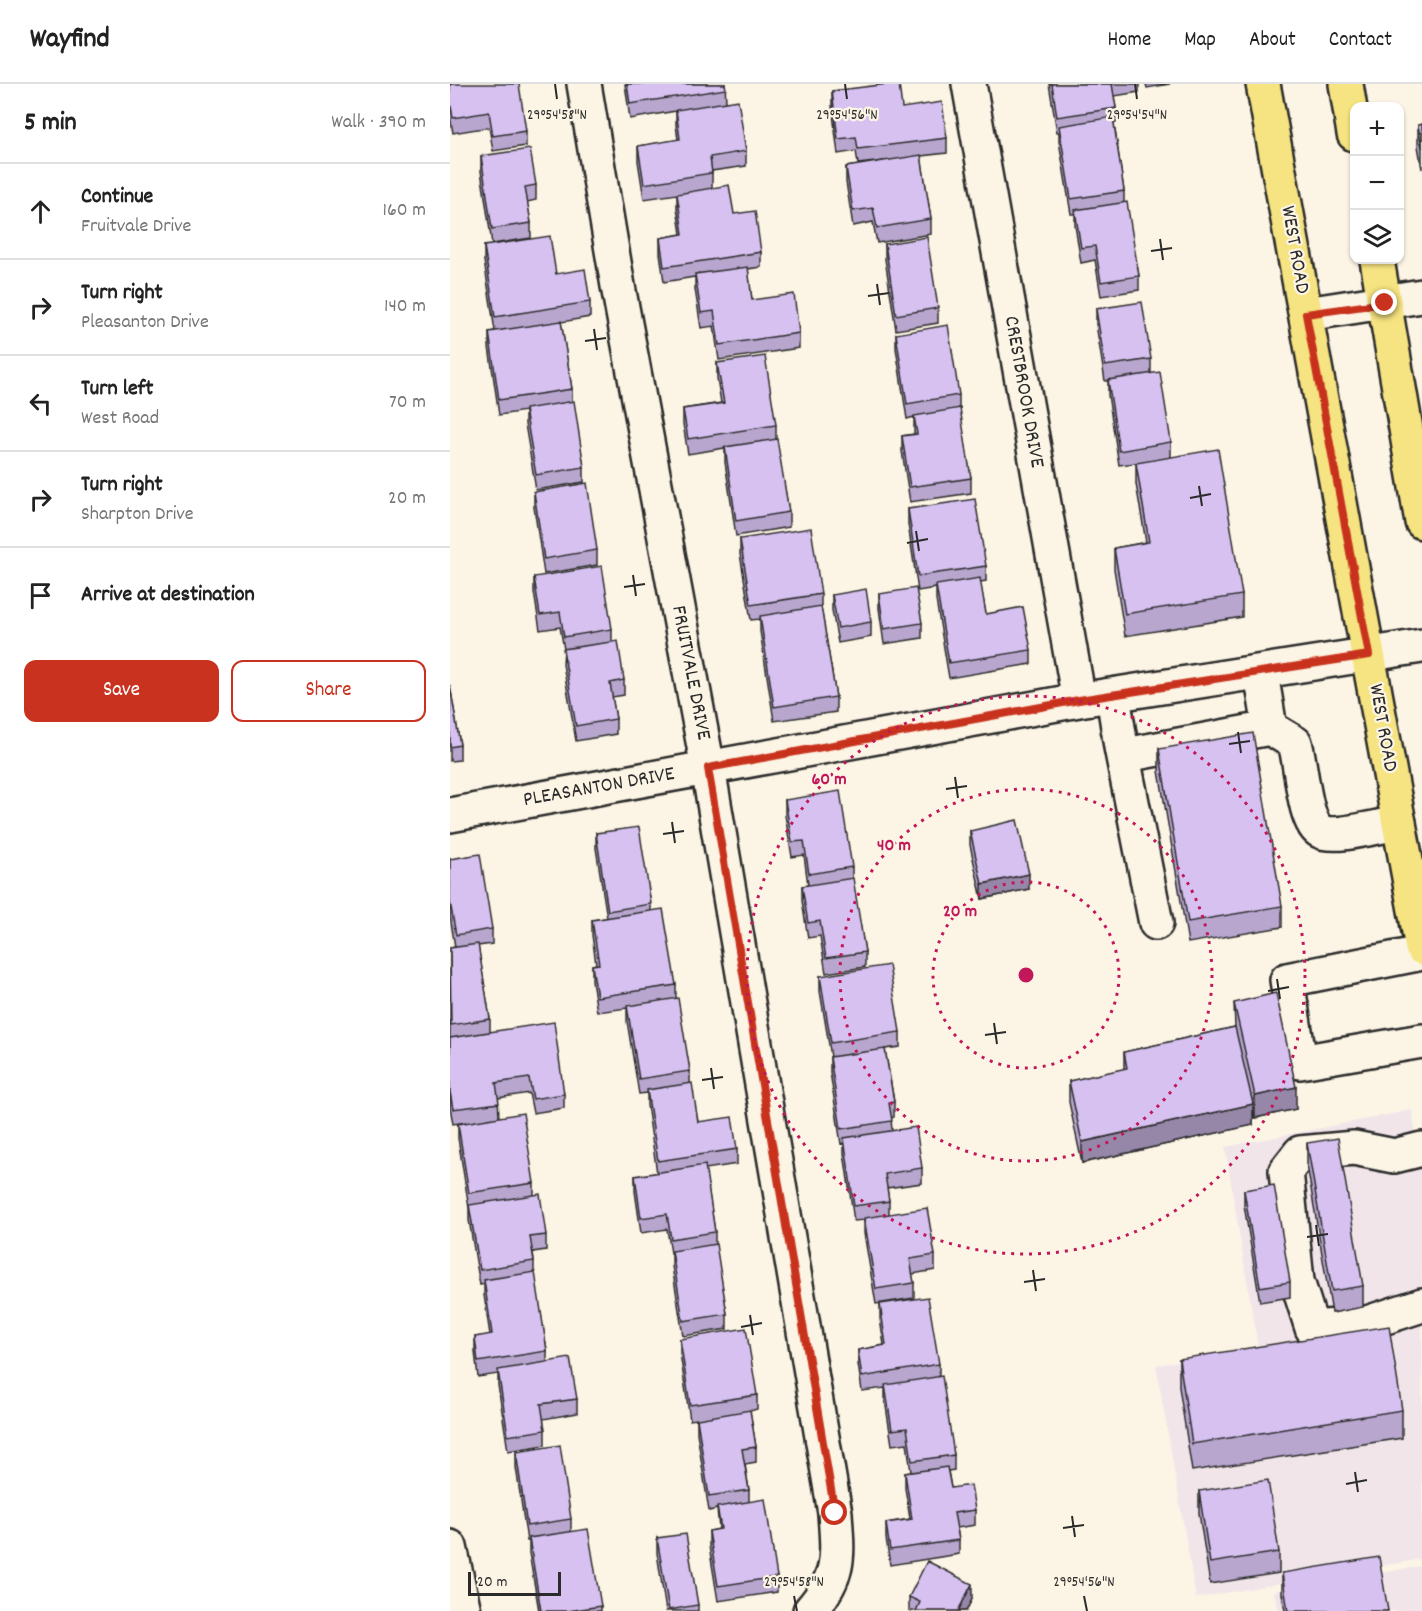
<!DOCTYPE html>
<html lang="en">
<head>
<meta charset="utf-8">
<style>
  :root { --surface:#fff; --page:#f6f6f6; --text:#222; --muted:#767676; --line:#e0e0e0; --accent:#c8321e }
  body { margin:0; font-family:Dekko,sans-serif; background:var(--page); color:var(--text) }
  .controls { position:absolute; right:18px; top:18px; display:grid; overflow:hidden; border-radius:12px; box-shadow:0 2px 4px #0004 }
  .controls button { width:54px; height:54px; display:grid; place-items:center; padding:0; border:0; border-bottom:2px solid var(--line); background:var(--surface); color:var(--text); font:30px sans-serif }
  .scale { position:absolute; left:18px; bottom:15px; width:93px; box-sizing:border-box; padding-left:6px; border:3px solid #2b2b2b; border-top:0; font-size:16px; line-height:21px; white-space:nowrap; color:#2b2b2b; -webkit-text-stroke:4px #fcf5e5; paint-order:stroke }
  .stop { position:absolute; width:18px; height:18px; margin:-14px; border:4px solid #c8321e; border-radius:50%; background:#fff }
  .stop.end { background:#c8321e; border-color:#fff; box-shadow:0 2px 6px #0008 }
  .list { margin:0; padding:0; list-style:none }
  h2 { display:flex; justify-content:space-between; align-items:center; height:78px; margin:0; padding:0 24px; font-size:26px }
  h2 small { font-size:20px; font-weight:400; color:var(--muted) }
  .list li { display:grid; grid-template-columns:39px 1fr auto; gap:18px; align-items:center; box-sizing:border-box; height:96px; padding:0 24px; border-top:2px solid var(--line) }
  .list b { display:block; font-size:22px; white-space:nowrap }
  .list p { margin:0; font-size:20px; white-space:nowrap; color:var(--muted) }
  .list em { font-size:20px; font-style:normal; color:var(--muted) }
  .actions { display:flex; gap:12px; padding:18px 24px }
  .actions a { flex:1; padding:14px 0; border:2px solid var(--accent); border-radius:12px; text-align:center; font-size:21px; color:var(--accent) }
  .actions .main { background:var(--accent); color:#fff }
  .icon { flex:none; width:33px; height:33px; fill:none; stroke:currentColor; stroke-width:2; stroke-linecap:round; stroke-linejoin:round }
  .map { position:relative; flex:none; width:972px; height:1527px; overflow:hidden }
  header { display:flex; align-items:center; gap:36px; box-sizing:border-box; height:84px; padding:0 30px; background:var(--surface); border-bottom:2px solid var(--line) }
  header strong { font-size:28px }
  nav { display:flex; gap:33px; margin-inline-start:auto; font-size:21px }
  main { display:flex }
  aside { flex:1; background:var(--surface) }
  .map>svg:first-child { display:block }
</style>
</head>
<body>
<header>
<strong>Wayfind</strong>
<nav><a>Home</a><a>Map</a><a>About</a><a>Contact</a></nav>
</header>
<main>
<aside>
<h2>5 min<small>Walk · 390 m</small></h2>
<ul class="list">
<li><svg class="icon" aria-label="ahead" viewBox="0 0 24 24"><path d="M12 20V5M6 11l6-6 6 6"/></svg><div><b>Continue</b><p>Fruitvale Drive</p></div><em>160 m</em></li>
<li><svg class="icon" aria-label="right" viewBox="0 0 24 24"><path d="M7 20v-9h11M14 6l5 5-5 5"/></svg><div><b>Turn right</b><p>Pleasanton Drive</p></div><em>140 m</em></li>
<li><svg class="icon" aria-label="left" viewBox="0 0 24 24"><path d="M17 20v-9H6M10 6l-5 5 5 5"/></svg><div><b>Turn left</b><p>West Road</p></div><em>70 m</em></li>
<li><svg class="icon" aria-label="right" viewBox="0 0 24 24"><path d="M7 20v-9h11M14 6l5 5-5 5"/></svg><div><b>Turn right</b><p>Sharpton Drive</p></div><em>20 m</em></li>
<li><svg class="icon" aria-label="arrive" viewBox="0 0 24 24"><path d="M6 21V4h12l-3 4 3 4H6"/></svg><div><b>Arrive at destination</b></div></li>
</ul>
<div class="actions"><a class="main">Save</a><a>Share</a></div>
</aside>
<div class="map">
<svg width="972" height="1527" viewBox="0 0 972 1527">
  <rect width="100%" height="100%" fill="#fcf5e5"/>
  <filter id="ink" filterUnits="userSpaceOnUse"><feTurbulence type="fractalNoise" baseFrequency=".0167" numOctaves="2"/><feDisplacementMap in="SourceGraphic" scale="12" xChannelSelector="R" yChannelSelector="G"/><feConvolveMatrix kernelMatrix="1 2 1 2 8 2 1 2 1" color-interpolation-filters="sRGB"/></filter>
  <g filter="url(#ink)">
    <path fill="#f1e5e9" d="M 962,1026 L 972,1086 L 972,1475 L 746,1514 L 706,1281 L 808,1264 L 775,1063 Z
      M 972,1482 L 972,1527 L 828,1527 L 824,1507 Z"/>
    <g fill="none" stroke-linecap="round" stroke-linejoin="round">
      <defs>
        <path id="minor" d="M 134,0 L 168,202 L 258,684 L 385,1429 C 388,1474 391,1491 360,1527
          M 519,0 L 629,616
          M 856,230 L 972,212
          M 811,589 L 820,644 L 845,659 C 851,678 854,739 870,747 C 884,755 933,741 949,739
          M 663,611 L 671,663 L 681,670 L 820,644
          M 671,663 L 706,839
          M 0,731 L 629,616 L 972,562
          M 972,869 L 837,896 L 850,978 L 972,957
          M 972,1065 L 944,1072 L 904,1064 L 850,1069 L 836,1087 L 847,1197 L 862,1244 L 914,1240 L 972,1221
          M 0,1463 L 14,1527"/>
        <path id="major" d="M 813,0 L 972,864
          M 896,0 L 904,50
          M 927,176 L 972,438"/>
      </defs>
      <use href="#minor" stroke="#2b2b2b" stroke-width="38"/>
      <use href="#major" stroke="#2b2b2b" stroke-width="38"/>
      <use href="#minor" stroke="#fcf5e5" stroke-width="33"/>
      <use href="#major" stroke="#f6e381" stroke-width="33"/>
    </g>
    <path fill="#b8a6cf" stroke="#2b2b2b" stroke-width="1.5" d="M 0,0 L 76,47 L 76,62 L 43,67 L 39,43 L 3,49 L 0,32 Z
      M 175,0 L 275,0 L 276,18 L 296,67 L 296,82 L 262,87 L 262,104 L 284,130 L 311,168 L 311,183 L 298,185 L 302,216 L 349,249 L 349,264 L 269,276 L 264,242 L 251,244 L 245,205 L 245,193 L 214,198 L 210,169 L 210,154 L 231,150 L 227,124 L 227,110 L 194,115 L 188,77 L 188,62 L 228,56 L 226,41 L 226,27 L 180,35 Z
      M 599,0 L 689,0 L 689,8 L 664,12 L 666,24 L 666,39 L 664,39 L 674,107 L 674,118 L 689,192 L 689,206 L 651,212 L 645,176 L 631,179 L 625,141 L 625,130 L 621,130 L 609,57 L 609,48 L 607,48 Z
      M 696,0 L 720,0 L 697,4 Z
      M 382,7 L 452,24 L 497,54 L 497,69 L 471,72 L 481,135 L 481,150 L 427,159 L 423,138 L 403,142 L 396,98 L 396,83 L 442,76 L 408,80 L 406,67 L 388,70 L 382,22 Z
      M 972,40 L 972,85 L 968,62 L 968,41 Z
      M 31,72 L 86,101 L 86,116 L 77,118 L 81,139 L 81,154 L 42,160 L 31,87 Z
      M 435,160 L 488,224 L 488,239 L 446,246 L 435,175 Z
      M 34,162 L 106,190 L 140,218 L 140,233 L 111,238 L 122,305 L 122,318 L 134,383 L 134,398 L 86,406 L 75,340 L 75,327 L 49,331 L 39,263 L 39,248 L 45,247 L 34,177 Z
      M 646,225 L 701,275 L 701,290 L 721,358 L 721,373 L 792,511 L 792,533 L 675,552 L 664,485 L 664,464 L 696,458 L 686,400 L 686,379 L 669,381 L 658,311 L 658,297 L 655,297 L 646,240 Z
      M 446,250 L 509,311 L 509,325 L 521,394 L 521,409 L 460,418 L 452,367 L 452,352 L 464,350 L 464,333 L 457,335 L 446,264 Z
      M 267,279 L 326,341 L 326,355 L 339,428 L 339,443 L 286,452 L 275,378 L 275,364 L 238,370 L 233,340 L 233,325 L 271,319 L 267,294 Z
      M 84,408 L 147,466 L 147,481 L 94,490 L 84,423 Z
      M 458,425 L 536,482 L 536,497 L 530,498 L 536,530 L 581,566 L 581,580 L 499,594 L 486,516 L 486,504 L 468,507 L 458,440 Z
      M 290,455 L 371,510 L 371,523 L 386,613 L 386,628 L 324,637 L 310,547 L 310,535 L 301,536 L 290,470 Z
      M 84,493 L 162,545 L 162,558 L 174,596 L 174,611 L 162,613 L 166,635 L 166,650 L 126,657 L 113,580 L 114,565 L 110,543 L 90,546 L 84,508 Z
      M 429,510 L 472,539 L 472,554 L 434,560 L 429,524 Z
      M 382,511 L 421,538 L 421,553 L 388,559 L 382,526 Z
      M 0,601 L 10,661 L 10,676 L 0,677 Z
      M 709,665 L 832,822 L 832,843 L 738,859 L 709,687 Z
      M 335,716 L 402,783 L 402,794 L 415,868 L 415,883 L 376,889 L 370,852 L 358,854 L 352,817 L 352,802 L 358,801 L 354,771 L 342,773 L 335,731 Z
      M 520,747 L 579,805 L 532,815 L 520,761 Z
      M 146,749 L 201,820 L 201,827 L 226,901 L 226,915 L 240,987 L 240,999 L 248,1038 L 287,1065 L 287,1080 L 255,1085 L 265,1148 L 265,1160 L 277,1230 L 277,1245 L 233,1252 L 222,1182 L 222,1169 L 221,1169 L 217,1145 L 191,1149 L 185,1107 L 185,1092 L 207,1089 L 197,1021 L 197,1009 L 189,1010 L 177,937 L 177,924 L 147,928 L 142,896 L 142,881 L 146,880 L 142,851 L 142,836 L 157,834 L 146,764 Z
      M 0,775 L 42,845 L 42,860 L 28,862 L 40,935 L 40,948 L 114,1010 L 114,1024 L 83,1029 L 79,1009 L 48,1014 L 49,1033 L 84,1099 L 84,1111 L 96,1151 L 96,1166 L 83,1168 L 84,1177 L 84,1189 L 97,1267 L 97,1278 L 127,1315 L 127,1329 L 93,1335 L 95,1346 L 95,1361 L 58,1367 L 48,1301 L 48,1290 L 28,1293 L 25,1268 L 25,1253 L 40,1251 L 34,1211 L 34,1200 L 30,1201 L 19,1136 L 19,1124 L 8,1054 L 8,1040 L 16,1038 L 3,1040 L 0,1023 L 0,864 L 5,863 L 0,832 Z
      M 370,892 L 450,948 L 450,963 L 435,965 L 444,1018 L 444,1033 L 441,1034 L 442,1047 L 472,1084 L 472,1099 L 437,1104 L 439,1117 L 439,1130 L 485,1171 L 485,1186 L 462,1190 L 464,1199 L 464,1214 L 426,1220 L 414,1149 L 414,1136 L 404,1137 L 394,1069 L 394,1059 L 391,1060 L 380,988 L 380,973 L 381,973 L 370,907 Z
      M 784,919 L 846,1025 L 805,1034 L 803,1023 L 803,1041 L 632,1079 L 619,1018 L 619,997 L 674,985 L 674,968 L 785,943 Z
      M 857,1059 L 913,1202 L 913,1223 L 882,1229 L 857,1081 Z
      M 794,1106 L 840,1198 L 840,1213 L 810,1218 L 794,1121 Z
      M 430,1220 L 489,1280 L 489,1293 L 504,1371 L 504,1386 L 498,1387 L 501,1404 L 525,1426 L 525,1441 L 507,1444 L 509,1456 L 509,1470 L 440,1481 L 436,1454 L 436,1439 L 460,1435 L 455,1404 L 455,1389 L 461,1388 L 457,1359 L 442,1361 L 435,1316 L 435,1304 L 412,1307 L 408,1280 L 408,1266 L 434,1261 L 430,1235 Z
      M 230,1255 L 307,1311 L 307,1325 L 300,1327 L 306,1363 L 306,1378 L 295,1380 L 299,1406 L 299,1418 L 327,1493 L 327,1508 L 268,1517 L 259,1462 L 259,1447 L 269,1445 L 267,1425 L 259,1427 L 247,1349 L 247,1335 L 240,1336 L 230,1269 Z
      M 729,1275 L 952,1326 L 952,1354 L 742,1387 L 729,1303 Z
      M 66,1368 L 121,1435 L 121,1447 L 151,1522 L 151,1527 L 89,1527 L 79,1469 L 79,1457 L 77,1457 L 66,1383 Z
      M 749,1407 L 829,1468 L 829,1489 L 760,1500 L 749,1429 Z
      M 207,1454 L 248,1521 L 248,1527 L 216,1527 L 207,1469 Z
      M 832,1489 L 938,1527 L 835,1527 L 832,1510 Z
      M 459,1513 L 522,1515 L 516,1527 L 459,1527 Z"/>
    <path fill="#9687a9" stroke="#2b2b2b" stroke-width="1.5" d="M 579,790 L 579,805 L 532,815 L 532,800 Z
      M 846,1003 L 846,1025 L 805,1034 L 805,1012 Z
      M 803,1020 L 803,1041 L 632,1079 L 632,1058 Z
      M 522,1500 L 522,1515 L 516,1527 L 508,1527 Z"/>
    <path fill="#d6c1f1" stroke="#2b2b2b" stroke-width="1.5" d="M 0,0 L 69,0 L 76,47 L 43,52 L 39,28 L 3,34 L 0,17 Z
      M 177,0 L 275,0 L 276,5 L 180,20 Z
      M 438,0 L 449,0 L 452,24 L 492,18 L 497,54 L 408,65 L 406,53 L 388,55 L 382,7 Z
      M 602,0 L 662,0 L 666,24 L 607,33 Z
      M 288,16 L 296,67 L 260,73 L 262,89 L 194,100 L 188,62 L 230,55 L 226,26 Z
      M 663,33 L 674,107 L 621,115 L 609,42 Z
      M 972,40 L 972,64 L 968,41 Z
      M 80,65 L 86,101 L 75,103 L 81,139 L 42,145 L 31,72 Z
      M 471,71 L 481,135 L 427,144 L 423,124 L 403,127 L 396,83 Z
      M 279,101 L 284,130 L 305,127 L 311,168 L 214,183 L 210,154 L 233,150 L 227,110 Z
      M 677,118 L 689,192 L 651,198 L 645,162 L 631,164 L 625,126 Z
      M 100,152 L 106,190 L 135,185 L 140,218 L 45,233 L 34,162 Z
      M 477,153 L 488,224 L 446,231 L 435,160 Z
      M 298,183 L 302,216 L 344,210 L 349,249 L 269,261 L 264,227 L 251,229 L 245,190 Z
      M 692,218 L 701,275 L 655,282 L 646,225 Z
      M 111,237 L 122,305 L 49,316 L 39,248 Z
      M 498,241 L 509,311 L 457,320 L 446,250 Z
      M 315,272 L 326,341 L 238,355 L 233,325 L 274,319 L 267,279 Z
      M 710,288 L 721,358 L 669,367 L 658,296 Z
      M 124,317 L 134,383 L 86,391 L 75,325 Z
      M 510,324 L 521,394 L 460,403 L 452,352 L 467,350 L 464,332 Z
      M 327,355 L 339,428 L 286,437 L 275,363 Z
      M 768,365 L 792,511 L 675,530 L 664,464 L 699,458 L 686,379 Z
      M 137,399 L 147,466 L 94,475 L 84,408 Z
      M 525,415 L 536,482 L 468,492 L 458,425 Z
      M 361,444 L 371,510 L 301,521 L 290,455 Z
      M 152,482 L 162,545 L 114,553 L 110,528 L 90,531 L 84,493 Z
      M 530,494 L 536,530 L 573,523 L 581,566 L 499,579 L 486,501 Z
      M 466,504 L 472,539 L 434,545 L 429,510 Z
      M 416,505 L 421,538 L 388,544 L 382,511 Z
      M 371,522 L 386,613 L 324,623 L 310,532 Z
      M 168,557 L 174,596 L 160,599 L 166,635 L 126,642 L 113,565 Z
      M 0,601 L 10,661 L 0,663 Z
      M 803,649 L 832,822 L 738,838 L 709,665 Z
      M 390,707 L 402,783 L 359,790 L 354,757 L 342,758 L 335,716 Z
      M 567,736 L 579,790 L 532,800 L 520,747 Z
      M 189,743 L 201,820 L 158,827 L 146,749 Z
      M 30,770 L 42,845 L 6,851 L 0,818 L 0,775 Z
      M 403,794 L 415,868 L 376,874 L 370,837 L 358,839 L 352,802 Z
      M 213,825 L 226,901 L 147,913 L 142,881 L 149,880 L 142,836 Z
      M 28,860 L 40,935 L 1,941 L 0,864 Z
      M 439,881 L 450,948 L 381,959 L 370,892 Z
      M 826,909 L 846,1003 L 805,1012 L 784,919 Z
      M 228,914 L 240,987 L 189,995 L 177,922 Z
      M 104,938 L 114,1010 L 83,1015 L 79,994 L 46,999 L 49,1019 L 3,1025 L 0,1008 L 0,954 Z
      M 785,943 L 803,1020 L 632,1058 L 619,997 L 677,984 L 674,968 Z
      M 435,965 L 444,1018 L 439,1019 L 442,1037 L 391,1045 L 380,973 Z
      M 242,999 L 248,1038 L 282,1033 L 287,1065 L 208,1077 L 197,1006 Z
      M 73,1029 L 84,1099 L 19,1109 L 8,1040 Z
      M 466,1043 L 472,1084 L 435,1090 L 439,1117 L 404,1122 L 394,1054 Z
      M 888,1054 L 913,1202 L 882,1207 L 857,1059 Z
      M 255,1081 L 265,1148 L 221,1155 L 217,1130 L 191,1134 L 185,1092 Z
      M 824,1101 L 840,1198 L 810,1203 L 794,1106 Z
      M 90,1110 L 96,1151 L 80,1153 L 84,1177 L 30,1186 L 19,1121 Z
      M 477,1124 L 485,1171 L 460,1175 L 464,1199 L 426,1205 L 414,1134 Z
      M 266,1160 L 277,1230 L 233,1237 L 222,1167 Z
      M 85,1188 L 97,1267 L 28,1278 L 25,1253 L 42,1250 L 34,1196 Z
      M 478,1213 L 489,1280 L 412,1293 L 408,1266 L 436,1261 L 430,1220 Z
      M 939,1242 L 952,1326 L 742,1360 L 729,1275 Z
      M 296,1244 L 307,1311 L 240,1321 L 230,1255 Z
      M 120,1274 L 127,1315 L 91,1320 L 95,1346 L 58,1352 L 48,1286 Z
      M 492,1292 L 504,1371 L 462,1377 L 457,1344 L 442,1346 L 435,1301 Z
      M 300,1326 L 306,1363 L 292,1365 L 299,1406 L 259,1412 L 247,1335 Z
      M 110,1361 L 121,1435 L 77,1442 L 66,1368 Z
      M 497,1383 L 501,1404 L 521,1401 L 525,1426 L 504,1429 L 509,1456 L 440,1466 L 436,1439 L 462,1435 L 455,1389 Z
      M 818,1396 L 829,1468 L 760,1479 L 749,1407 Z
      M 315,1415 L 327,1493 L 268,1502 L 259,1447 L 271,1445 L 267,1423 Z
      M 138,1445 L 151,1522 L 118,1527 L 91,1527 L 79,1454 Z
      M 236,1450 L 248,1521 L 219,1526 L 207,1454 Z
      M 929,1473 L 938,1527 L 838,1527 L 832,1489 Z
      M 477,1477 L 522,1500 L 508,1527 L 466,1527 L 470,1518 L 459,1513 Z"/>
  </g>
  <g fill="none" stroke-linecap="round" stroke-linejoin="round" filter="url(#ink)">
    <path stroke="#c8321e" stroke-width="8" d="M 385,1429 L 258,684 L 629,616 L 919,571 L 856,230 L 935,219"/>
  </g>
  <path fill="none" stroke="#2b2b2b" stroke-width="2" d="M 105,0 L 107,15M 395,0 L 397,15M 685,0 L 687,15M 710,155 L 713,176M 701,167 L 722,164M 427,200 L 430,221M 418,212 L 439,209M 144,245 L 147,266M 135,257 L 156,254M 749,402 L 752,422M 740,414 L 761,410M 466,447 L 469,467M 457,459 L 478,455M 183,491 L 186,512M 174,503 L 195,500M 788,648 L 791,669M 779,660 L 800,657M 505,693 L 508,714M 496,705 L 517,702M 222,738 L 225,759M 213,750 L 234,747M 827,895 L 830,915M 818,907 L 839,903M 544,939 L 547,960M 535,951 L 556,948M 261,984 L 264,1005M 252,996 L 273,993M 866,1141 L 869,1162M 857,1153 L 878,1150M 583,1186 L 586,1207M 574,1198 L 595,1195M 300,1231 L 303,1251M 291,1243 L 312,1239M 905,1388 L 908,1408M 896,1400 L 917,1396M 622,1432 L 625,1453M 613,1444 L 634,1441M 344,1512 L 347,1527M 634,1512 L 637,1527"/>
  <g fill="none" stroke="#c2185b" stroke-width="3" stroke-dasharray="3 6">
    <circle cx="576" cy="891" r="93"/>
    <circle cx="576" cy="891" r="186"/>
    <circle cx="576" cy="891" r="279"/>
  </g>
  <g text-anchor="middle" dominant-baseline="central" stroke-width="4.5" stroke-linejoin="round" paint-order="stroke">
    <g font-size="21" fill="#2b2b2b" stroke="#fcf5e5">
      <text transform="translate(844 166) rotate(80)">WEST ROAD</text>
      <text transform="translate(573 308) rotate(80)">CRESTBROOK DRIVE</text>
      <text transform="translate(240 589) rotate(79)">FRUITVALE DRIVE</text>
      <text transform="translate(932 644) rotate(80)">WEST ROAD</text>
      <text transform="translate(149 704) rotate(-10)">PLEASANTON DRIVE</text>
    </g>
  </g>
  <g font-size="15" text-anchor="middle" fill="#2b2b2b" stroke="#fcf5e5" stroke-width="4.5" stroke-linejoin="round" paint-order="stroke">
    <text x="107" y="35">29°54'58"N</text>
    <text x="397" y="35">29°54'56"N</text>
    <text x="687" y="35">29°54'54"N</text>
    <text x="344" y="1502">29°54'58"N</text>
    <text x="634" y="1502">29°54'56"N</text>
  </g>
  <circle cx="576" cy="891" r="9" fill="#c2185b" stroke="#fcf5e5" stroke-width="3"/>
  <g font-size="18" text-anchor="middle" font-weight="bold" fill="#c2185b" stroke="#fcf5e5" stroke-width="4.5" stroke-linejoin="round" paint-order="stroke">
    <text x="379" y="700">60 m</text>
    <text x="444" y="766">40 m</text>
    <text x="510" y="832">20 m</text>
  </g>
</svg>
<div class="controls">
<button>+</button>
<button>−</button>
<button><svg class="icon" aria-label="layers" viewBox="0 0 24 24"><path d="M12 4l9 5-9 5-9-5zM3 14l9 5 9-5"/></svg></button>
</div>
<div class="scale">20 m</div>
<div class="stop" style="left:385px;top:1429px"></div>
<div class="stop end" style="left:935px;top:219px"></div>
</div>
</main>
</body>
</html>
